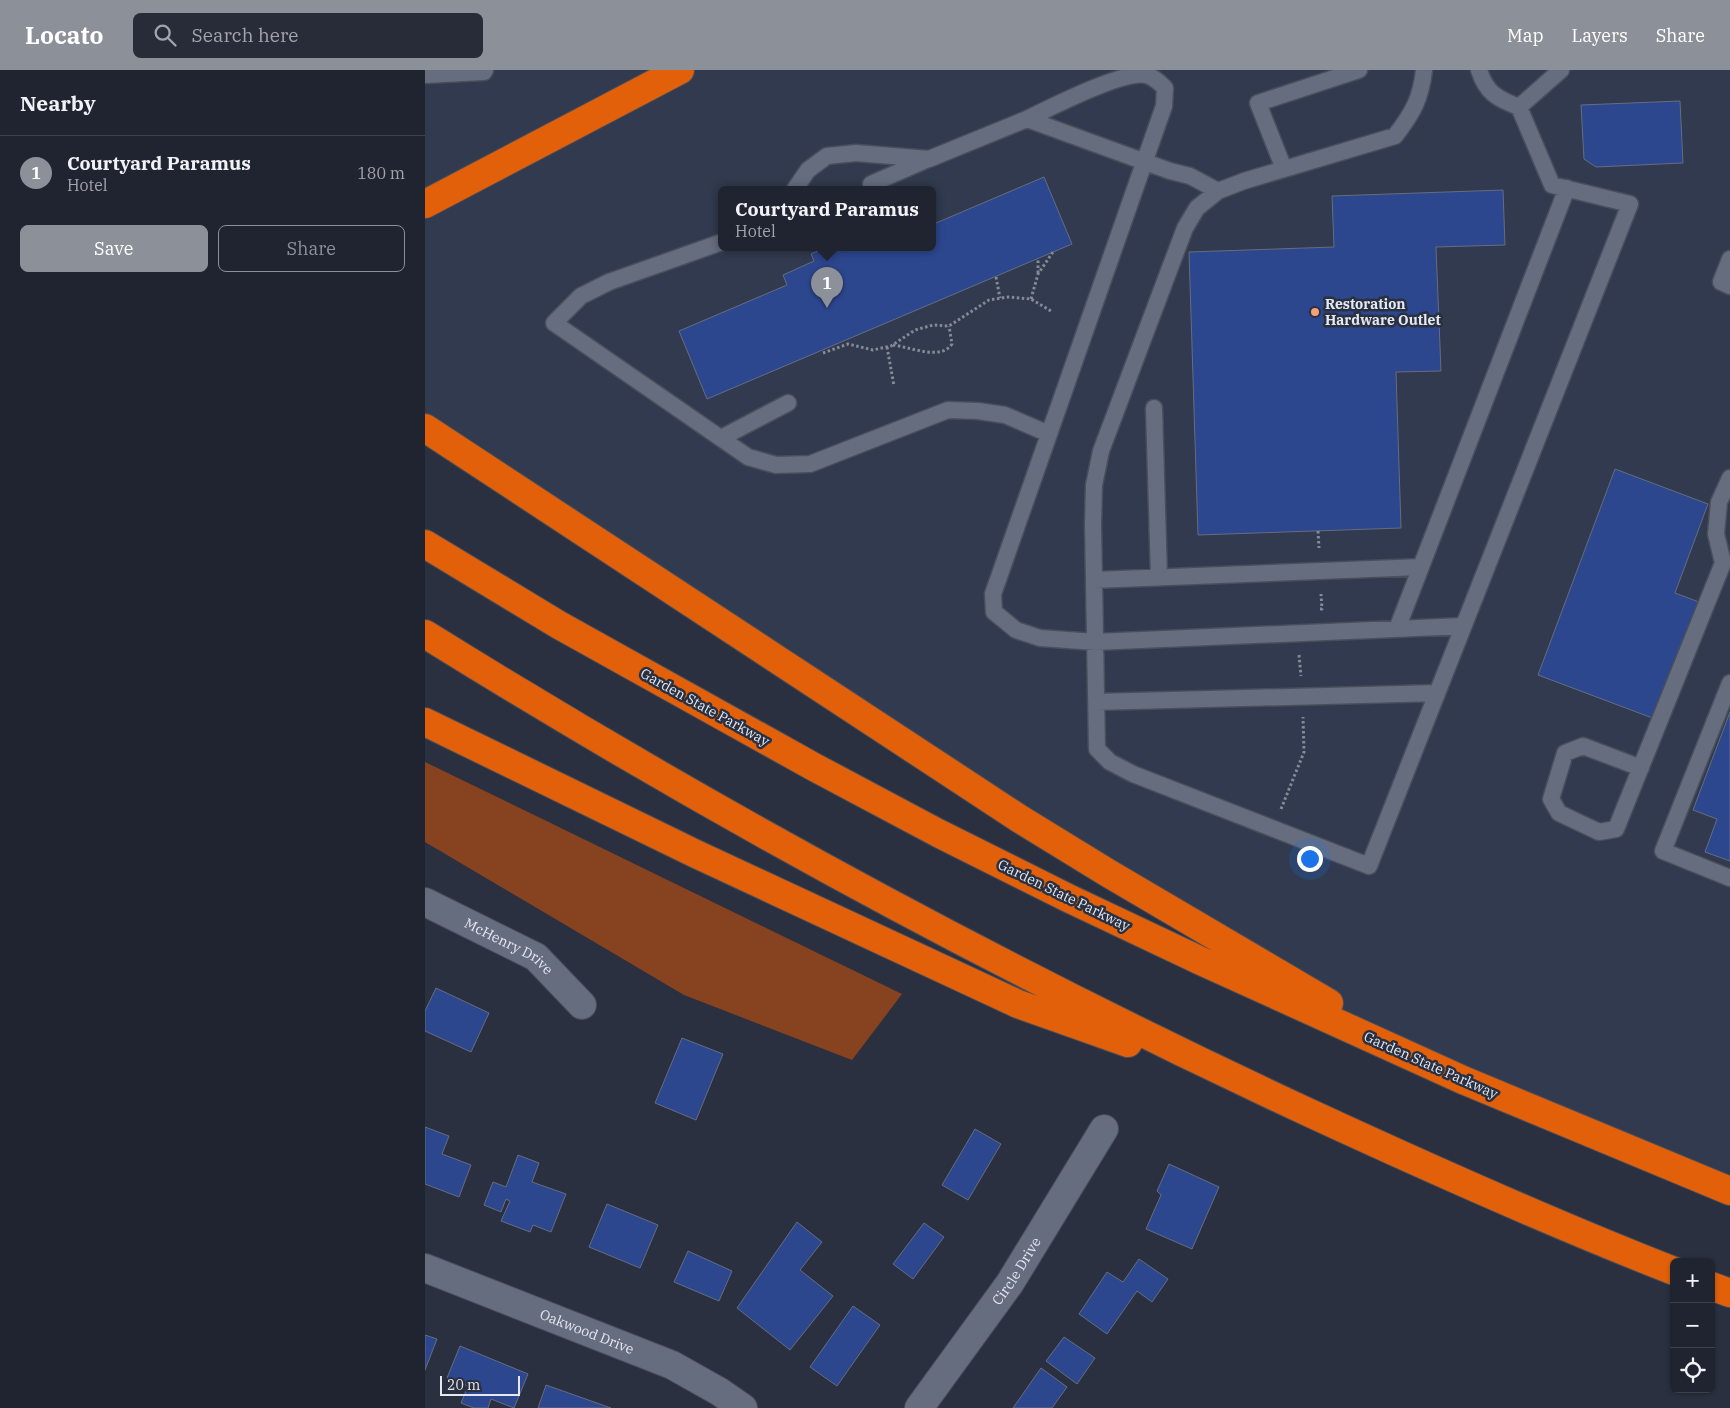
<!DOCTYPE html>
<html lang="en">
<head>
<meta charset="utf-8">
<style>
  :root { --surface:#202430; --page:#282c38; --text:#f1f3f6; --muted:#a2a4ab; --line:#3d414c; --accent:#8c9099 }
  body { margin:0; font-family:"IBM Plex Serif",serif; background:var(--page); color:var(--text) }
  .controls { position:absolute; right:15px; bottom:15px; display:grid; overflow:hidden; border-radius:8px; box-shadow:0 1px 4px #0004 }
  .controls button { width:45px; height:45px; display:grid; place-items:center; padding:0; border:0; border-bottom:1px solid var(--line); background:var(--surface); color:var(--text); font:25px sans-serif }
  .scale { position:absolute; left:15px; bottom:12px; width:80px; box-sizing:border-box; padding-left:5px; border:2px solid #e3e8f2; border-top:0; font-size:14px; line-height:18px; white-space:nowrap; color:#e3e8f2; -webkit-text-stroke:4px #2a3040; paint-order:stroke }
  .you { position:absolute; left:884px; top:788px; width:18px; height:18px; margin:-12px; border:4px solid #fff; border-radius:50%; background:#1a73e8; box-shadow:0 0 0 8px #1a73e833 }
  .badge { display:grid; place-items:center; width:32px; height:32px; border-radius:50%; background:var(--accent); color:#fff; font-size:16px; font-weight:700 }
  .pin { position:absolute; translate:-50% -41px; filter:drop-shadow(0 1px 2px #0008) }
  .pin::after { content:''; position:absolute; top:26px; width:18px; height:15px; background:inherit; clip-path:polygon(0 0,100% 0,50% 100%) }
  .popup { position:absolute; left:293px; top:116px; width:218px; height:65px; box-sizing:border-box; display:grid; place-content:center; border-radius:8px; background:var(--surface); filter:drop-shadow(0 1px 4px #0005); font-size:16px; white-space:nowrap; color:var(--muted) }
  .popup b { font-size:19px; color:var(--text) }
  .popup::after { content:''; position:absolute; left:50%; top:100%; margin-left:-10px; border:10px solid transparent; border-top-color:var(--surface) }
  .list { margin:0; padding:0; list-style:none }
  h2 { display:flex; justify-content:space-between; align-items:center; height:65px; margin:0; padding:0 20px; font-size:21px }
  h2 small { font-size:16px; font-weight:400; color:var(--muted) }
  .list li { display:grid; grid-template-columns:32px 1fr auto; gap:15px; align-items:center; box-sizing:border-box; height:75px; padding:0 20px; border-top:1px solid var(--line) }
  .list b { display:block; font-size:19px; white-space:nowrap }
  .list p { margin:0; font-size:16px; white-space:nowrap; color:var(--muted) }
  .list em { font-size:16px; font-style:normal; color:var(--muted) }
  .actions { display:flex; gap:10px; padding:15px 20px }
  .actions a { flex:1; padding:11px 0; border:1px solid var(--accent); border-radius:8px; text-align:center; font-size:18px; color:var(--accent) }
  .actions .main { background:var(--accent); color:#fff }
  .icon { flex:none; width:28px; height:28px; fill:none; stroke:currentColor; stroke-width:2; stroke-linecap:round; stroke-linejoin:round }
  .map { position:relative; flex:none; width:1305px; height:1338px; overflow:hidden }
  header { display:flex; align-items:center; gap:30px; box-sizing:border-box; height:70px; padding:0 25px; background:var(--accent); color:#fff }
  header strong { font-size:24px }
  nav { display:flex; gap:28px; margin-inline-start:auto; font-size:18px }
  .search { width:350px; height:45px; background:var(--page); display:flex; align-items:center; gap:12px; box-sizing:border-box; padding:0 18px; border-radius:8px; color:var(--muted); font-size:19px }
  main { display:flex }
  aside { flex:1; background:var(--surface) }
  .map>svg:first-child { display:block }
</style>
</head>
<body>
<header>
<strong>Locato</strong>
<div class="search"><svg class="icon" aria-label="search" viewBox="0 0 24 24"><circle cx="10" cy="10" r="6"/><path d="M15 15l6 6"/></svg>Search here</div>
<nav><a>Map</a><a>Layers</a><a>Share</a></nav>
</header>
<main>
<aside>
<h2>Nearby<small></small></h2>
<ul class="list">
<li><span class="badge">1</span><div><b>Courtyard Paramus</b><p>Hotel</p></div><em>180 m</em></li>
</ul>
<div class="actions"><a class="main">Save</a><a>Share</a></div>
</aside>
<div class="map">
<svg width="1305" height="1338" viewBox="0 0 1305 1338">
  <rect width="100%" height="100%" fill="#2a3040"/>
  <path fill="#313a4e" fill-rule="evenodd" d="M 0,0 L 1305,0 L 1305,1121 L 1038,1010 L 790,866 L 0,358 ZM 297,119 L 507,119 L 507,177 L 297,177 Z"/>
  <path fill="#87421f" d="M 0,692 L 477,924 L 427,990 L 259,925 L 0,772 Z"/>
  <path fill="#2d478f" stroke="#656d7f" d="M 1255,31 L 1258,93 L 1171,97 L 1159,89 L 1156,35 Z
    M 619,107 L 647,174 L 282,329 L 254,261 L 362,215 L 358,205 L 389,191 L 386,184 L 402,177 L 507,177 L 507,144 L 511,153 Z
    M 1078,120 L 1080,175 L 1011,177 L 1016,301 L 971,302 L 976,458 L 773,465 L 764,182 L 909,177 L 907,126 Z
    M 1190,399 L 1283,434 L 1250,523 L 1274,532 L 1230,649 L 1113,605 Z
    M 1305,642 L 1305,791 L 1280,782 L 1292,749 L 1268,740 Z
    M 11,918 L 64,943 L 46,982 L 0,961 L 0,941 Z
    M 257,968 L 298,984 L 271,1050 L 230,1033 Z
    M 0,1057 L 24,1066 L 17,1084 L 46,1095 L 34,1127 L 0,1114 Z
    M 550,1059 L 576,1074 L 543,1130 L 517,1115 Z
    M 93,1085 L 114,1093 L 107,1112 L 141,1124 L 126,1162 L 108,1155 L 105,1162 L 76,1151 L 85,1131 L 81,1129 L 76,1142 L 59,1135 L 68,1112 L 81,1117 Z
    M 744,1094 L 794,1117 L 767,1179 L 721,1159 L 736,1125 L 732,1121 Z
    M 182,1134 L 233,1155 L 215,1198 L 164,1177 Z
    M 372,1152 L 397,1172 L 375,1200 L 408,1226 L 365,1280 L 312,1238 Z
    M 499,1153 L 519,1167 L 488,1209 L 468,1194 Z
    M 263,1181 L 307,1201 L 294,1231 L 249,1212 Z
    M 714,1189 L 743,1209 L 727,1232 L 712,1221 L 682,1264 L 654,1244 L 682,1202 L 698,1212 Z
    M 428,1236 L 455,1255 L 412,1316 L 385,1297 Z
    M 0,1265 L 12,1269 L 0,1300 Z
    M 639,1267 L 670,1288 L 652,1314 L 621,1291 Z
    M 35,1276 L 103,1304 L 89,1338 L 66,1329 L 63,1338 L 49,1338 L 36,1333 L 43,1316 L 22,1308 Z
    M 616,1298 L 642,1317 L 627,1338 L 588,1338 Z
    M 121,1315 L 186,1338 L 113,1338 Z"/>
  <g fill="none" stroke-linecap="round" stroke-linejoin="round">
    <defs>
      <path id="lane" d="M 999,0 C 996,28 988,43 970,66 L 819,111 L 793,121 L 772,138 L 760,158 L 676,381 L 669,415 L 668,455 L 672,679 L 685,692 L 708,704 L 944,796 L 1205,134 L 1127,115 L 1094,37 C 1073,29 1061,23 1054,0
        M 0,5 L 59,2 L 60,0
        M 1094,37 L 1136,0
        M 859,99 L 833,33 L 934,0
        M 446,114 L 501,90
        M 370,119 L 383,100 L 402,86 L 431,83 L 504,89 L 602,49
        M 793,121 L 765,106 L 745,101 L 602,49 C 624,38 699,0 721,5 C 729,7 735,13 740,18 L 739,36 L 568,524 L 569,542 L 591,560 L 615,568 L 670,572 L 1038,556
        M 297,172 L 184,212 L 156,226 L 129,253 L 323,387 L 351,395 L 385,394 L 523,340 L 553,341 L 580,345 L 624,364
        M 1305,189 L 1296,212 L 1305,216
        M 729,338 L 734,507
        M 296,368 L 363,333
        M 669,510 L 996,497
        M 972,559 L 1142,118
        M 1305,613 L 1238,781 L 1305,808
        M 671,632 L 1012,623
        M 1216,698 L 1158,676 L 1140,683 L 1126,729 L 1134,743 L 1174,762 L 1191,759 L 1298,493 L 1291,464 L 1294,432 L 1305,408"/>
      <g id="street">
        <path id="s1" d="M 0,832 L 111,887 L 157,935"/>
        <path id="s2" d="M 0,1198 L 247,1295 L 295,1322 L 318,1338"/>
        <path id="s3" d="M 494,1338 L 585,1213 L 679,1059"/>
      </g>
      <path id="highway" d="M 0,134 L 255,0
        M 0,358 L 595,749 L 683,803 L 904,933
        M 0,474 L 134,555 L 389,697 L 513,763 L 643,828 L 776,891 L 1038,1010 L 1305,1121
        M 0,564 C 286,742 581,902 887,1044 C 1006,1099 1126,1153 1249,1201
        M 0,652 L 271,784 L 593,934 L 703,973
        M 1286,1216 L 1305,1223"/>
    </defs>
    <use href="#lane" stroke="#484e5b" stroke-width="19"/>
    <use href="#street" stroke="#484e5b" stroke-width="30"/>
    <use href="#highway" stroke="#484e5b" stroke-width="30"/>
    <path stroke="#848a97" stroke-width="3" stroke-dasharray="2.5 2.5" stroke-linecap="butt" d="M 613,203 L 613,189
      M 571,207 L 575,228
      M 606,229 L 613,204 L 628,182
      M 468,275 C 485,277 516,291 527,274 L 524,256
      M 462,277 L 469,316
      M 398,283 L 423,274 L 448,280 L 466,276 L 490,260 L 508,255 L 524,256 L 564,230 L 583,227 L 606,229 L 626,241
      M 893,461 L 894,478
      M 895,539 L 897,539 L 896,524
      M 874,585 L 876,606
      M 856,739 L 879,682 L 878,647"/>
    <use href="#lane" stroke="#656d7e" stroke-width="16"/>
    <use href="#street" stroke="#656d7e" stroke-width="28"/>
    <use href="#highway" stroke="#e16009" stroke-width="28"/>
  </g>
  <circle fill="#f1a17c" stroke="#2a3040" stroke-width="2" cx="890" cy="242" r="5"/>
  <g text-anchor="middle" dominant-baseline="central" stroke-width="5" stroke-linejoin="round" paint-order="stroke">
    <g font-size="14" font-weight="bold" fill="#e3e8f2" stroke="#2a3040" text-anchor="start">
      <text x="900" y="234">Restoration<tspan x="900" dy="16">Hardware Outlet</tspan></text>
    </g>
    <g font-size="14" fill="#e3e8f2" stroke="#2a3040">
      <text transform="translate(280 637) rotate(29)">Garden State Parkway</text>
      <text transform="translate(639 825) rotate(26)">Garden State Parkway</text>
      <text stroke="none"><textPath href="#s1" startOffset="95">McHenry Drive</textPath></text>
      <text transform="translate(1006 995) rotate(24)">Garden State Parkway</text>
      <text stroke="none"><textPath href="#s3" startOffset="168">Circle Drive</textPath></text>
      <text stroke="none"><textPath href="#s2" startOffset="174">Oakwood Drive</textPath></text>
    </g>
  </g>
</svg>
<div class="controls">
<button>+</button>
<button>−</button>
<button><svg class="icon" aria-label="locate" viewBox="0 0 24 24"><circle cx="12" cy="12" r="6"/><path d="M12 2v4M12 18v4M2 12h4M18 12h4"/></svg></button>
</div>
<div class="scale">20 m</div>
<div class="you"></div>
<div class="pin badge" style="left:402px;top:238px">1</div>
<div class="popup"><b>Courtyard Paramus</b>Hotel</div>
</div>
</main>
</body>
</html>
